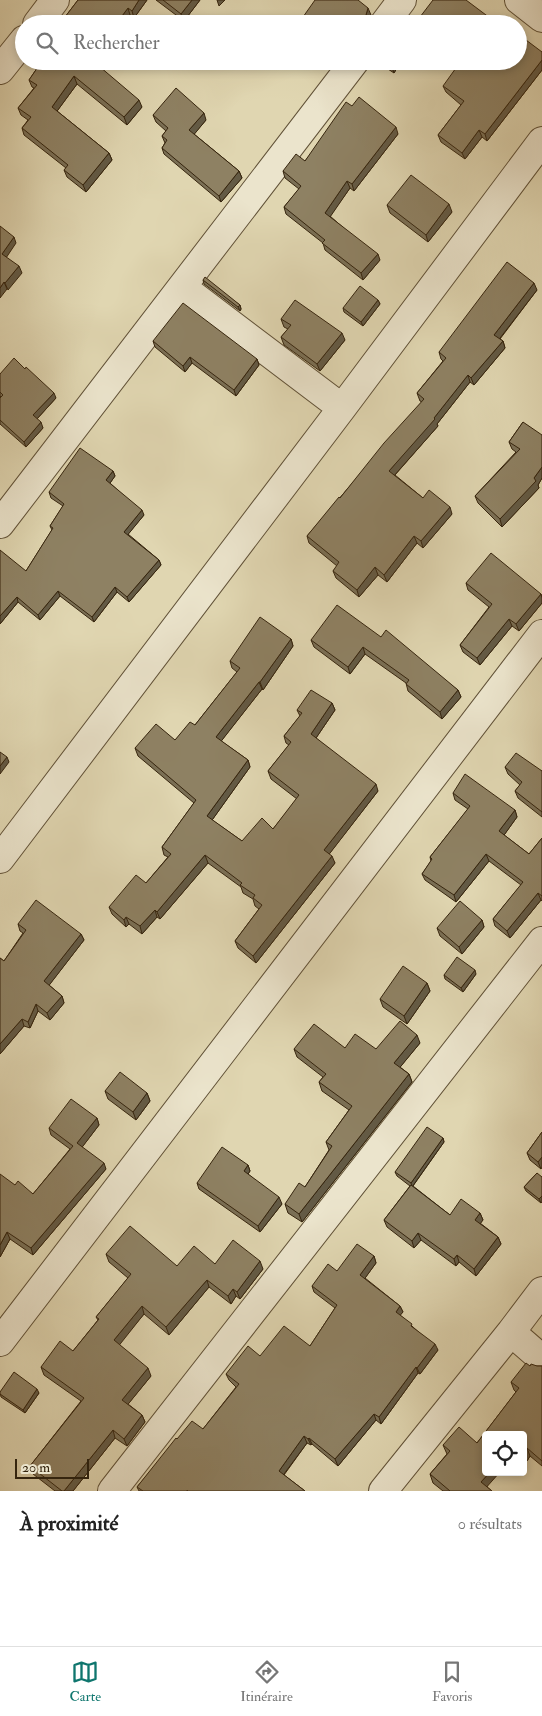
<!DOCTYPE html>
<html lang="fr">
<head>
<meta charset="utf-8">
<style>
  :root { --surface:#fff; --page:#f6f6f6; --text:#222; --muted:#767676; --line:#e0e0e0; --accent:#0f766e }
  body { margin:0; font-family:"IM FELL Double Pica",serif; background:var(--page); color:var(--text) }
  .controls { position:absolute; right:15px; bottom:15px; display:grid; overflow:hidden; border-radius:5px; box-shadow:0 2px 8px #0003 }
  .controls button { width:45px; height:45px; display:grid; place-items:center; padding:0; border:0; border-bottom:1px solid var(--line); background:var(--surface); color:var(--text); font:25px sans-serif }
  .scale { position:absolute; left:15px; bottom:12px; width:74px; box-sizing:border-box; padding-left:5px; border:2px solid #36250e; border-top:0; font-size:14px; line-height:18px; white-space:nowrap; color:#36250e; -webkit-text-stroke:4px #ebe4cc; paint-order:stroke }
  .list { margin:0; padding:0; list-style:none }
  h2 { display:flex; justify-content:space-between; align-items:center; height:65px; margin:0; padding:0 20px; font-size:21px }
  h2 small { font-size:16px; font-weight:400; color:var(--muted) }
  .icon { flex:none; width:28px; height:28px; fill:none; stroke:currentColor; stroke-width:2; stroke-linecap:round; stroke-linejoin:round }
  .map { position:relative; flex:none; width:542px; height:1491px; overflow:hidden }
  .search { position:absolute; background:var(--surface); box-shadow:0 2px 8px #0003; left:15px; right:15px; top:15px; height:55px; display:flex; align-items:center; gap:12px; box-sizing:border-box; padding:0 18px; border-radius:28px; color:var(--muted); font-size:19px }
  .sheet { height:155px; background:var(--surface) }
  nav { display:flex; justify-content:space-around; align-items:center; box-sizing:border-box; height:70px; border-top:1px solid var(--line); background:var(--surface); font-size:14px; color:var(--muted) }
  nav a { display:grid; justify-items:center; gap:2px }
  nav .on { color:var(--accent) }
  .map>svg:first-child { display:block }
</style>
</head>
<body>
<div class="map">
<svg width="542" height="1491" viewBox="0 0 542 1491">
  <rect width="100%" height="100%" fill="#e0d6b1"/>
  <filter id="stains"><feTurbulence type="fractalNoise" baseFrequency=".004" numOctaves="4"/><feColorMatrix values="0 0 0 0 .2 0 0 0 0 .09 0 0 0 0 .02 0 0 0 .5 -.17"/></filter>
  <radialGradient id="worn" r=".72"><stop offset=".6" stop-color="#630" stop-opacity="0"/><stop offset="1" stop-color="#630" stop-opacity=".3"/></radialGradient>
  <g fill="none" stroke-linecap="round" stroke-linejoin="round">
    <defs>
      <path id="minor" d="M 519,0 L 542,18
        M 384,24 L 402,0
        M 182,287 L 342,408
        M 0,524 L 355,61
        M 0,859 L 342,408 L 542,141
        M 511,1332 L 542,1359
        M 0,1342 L 542,634
        M 112,1491 L 542,941
        M 383,1491 L 511,1332 L 542,1291"/>
      <path id="tertiary" d="M 37,24 L 55,0
        M 0,70 L 24,40"/>
    </defs>
    <use href="#minor" stroke="#605137" stroke-width="30"/>
    <use href="#tertiary" stroke="#605137" stroke-width="30"/>
    <use href="#minor" stroke="#ebe4cc" stroke-width="28"/>
    <use href="#tertiary" stroke="#ebe4cc" stroke-width="28"/>
  </g>
  <path fill="#7a6f55" stroke="#36250e" d="M 78,0 L 147,0 L 134,18 L 130,15 L 124,24 L 68,24 L 65,17 Z
    M 156,0 L 200,0 L 184,21 Z
    M 371,15 L 369,24 L 305,24 L 303,17 Z
    M 420,17 L 498,24 L 423,24 Z
    M 542,52 L 542,70 L 487,141 L 482,137 L 465,159 L 441,142 L 438,135 L 461,105 L 446,92 L 443,86 Z
    M 42,61 L 97,61 L 95,64 L 142,107 L 127,125 L 77,84 L 57,111 L 109,153 L 112,160 L 86,192 L 67,177 L 64,170 L 66,168 L 24,135 L 22,128 L 28,120 L 21,115 L 18,108 L 34,88 L 32,87 L 29,80 Z
    M 376,61 L 401,61 L 394,73 Z
    M 352,106 L 398,134 L 354,191 L 350,188 L 330,216 L 380,260 L 363,280 L 325,250 L 323,243 L 286,214 L 284,207 L 299,189 L 285,178 L 283,171 L 305,161 Z
    M 153,115 L 206,120 L 194,134 L 239,171 L 242,178 L 221,202 L 164,154 L 162,148 L 165,143 L 162,136 L 166,131 L 156,122 Z
    M 387,205 L 452,212 L 428,242 L 390,213 Z
    M 203,280 L 240,305 L 241,309 L 240,311 L 204,284 Z
    M 537,290 L 500,339 L 503,341 L 505,348 L 474,385 L 470,382 L 437,424 L 438,426 L 395,475 L 423,498 L 452,514 L 423,548 L 417,543 L 387,582 L 378,575 L 359,597 L 336,578 L 333,571 L 337,566 L 309,543 L 307,536 L 422,402 L 420,401 L 417,393 L 443,361 L 441,359 L 439,352 Z
    M 378,300 L 380,304 L 363,326 L 344,312 L 343,308 Z
    M 281,319 L 345,340 L 320,371 L 284,345 L 281,337 L 288,329 L 284,327 Z
    M 153,341 L 257,359 L 259,365 L 236,396 L 192,363 L 185,372 L 155,347 Z
    M 25,369 L 56,398 L 37,419 L 43,428 L 26,447 L 0,424 L 0,398 L 1,397 L 0,396 L 0,374 Z
    M 523,422 L 542,478 L 538,485 L 539,488 L 502,527 L 478,503 L 475,496 L 516,452 L 512,449 L 509,442 Z
    M 113,471 L 115,476 L 110,483 L 144,515 L 128,534 L 159,560 L 161,565 L 129,602 L 117,592 L 94,622 L 60,596 L 40,620 L 18,602 L 0,624 L 26,571 L 52,530 L 50,526 L 63,506 L 51,498 L 49,492 Z
    M 466,583 L 541,594 L 542,598 L 542,603 L 519,631 L 512,626 L 480,665 L 463,652 L 460,645 L 489,607 L 468,590 Z
    M 381,637 L 458,690 L 461,697 L 442,719 L 408,691 L 406,683 L 365,654 L 350,674 L 314,647 L 311,640 Z
    M 291,639 L 293,646 L 263,690 L 262,689 L 221,741 L 248,760 L 250,767 L 212,820 L 242,841 L 273,829 L 297,799 L 271,779 L 268,771 L 289,745 L 286,743 L 284,736 L 300,716 L 297,710 L 332,703 L 335,710 L 316,738 L 378,791 L 329,854 L 335,863 L 256,963 L 238,948 L 235,941 L 259,909 L 255,906 L 253,899 L 243,893 L 241,887 L 208,863 L 160,919 L 157,917 L 142,934 L 129,924 L 126,927 L 112,914 L 109,907 L 146,883 L 168,857 L 164,855 L 162,847 L 194,803 L 138,756 L 135,748 L 175,740 L 195,725 L 237,672 L 232,668 L 230,661 Z
    M 505,767 L 542,771 L 542,817 L 518,798 L 515,791 L 520,785 L 508,774 Z
    M 453,793 L 515,810 L 517,817 L 504,835 L 529,854 L 542,838 L 542,901 L 541,900 L 510,938 L 495,926 L 493,919 L 521,885 L 489,861 L 456,902 L 425,880 L 422,874 L 431,861 L 430,857 L 468,809 L 455,800 Z
    M 482,920 L 484,927 L 462,954 L 440,936 L 437,928 Z
    M 18,924 L 81,934 L 84,940 L 49,985 L 62,996 L 64,1003 L 50,1020 L 38,1011 L 30,1028 L 24,1026 L 0,1054 L 0,958 L 4,961 L 23,933 L 20,931 Z
    M 476,974 L 463,992 L 445,979 L 444,975 Z
    M 427,983 L 430,991 L 407,1024 L 383,1007 L 380,999 Z
    M 420,1043 L 400,1067 L 409,1074 L 412,1082 L 302,1222 L 288,1213 L 285,1204 L 305,1187 L 329,1150 L 326,1142 L 349,1110 L 322,1091 L 319,1082 L 323,1077 L 297,1057 L 294,1049 L 345,1048 L 376,1049 Z
    M 105,1091 L 147,1093 L 150,1101 L 136,1120 L 108,1099 Z
    M 97,1118 L 99,1125 L 82,1147 L 106,1169 L 33,1255 L 10,1239 L 0,1257 L 15,1185 L 33,1194 L 70,1149 L 51,1135 L 49,1128 Z
    M 542,1132 L 541,1169 L 530,1160 L 527,1153 Z
    M 443,1138 L 444,1142 L 413,1186 L 450,1215 L 480,1213 L 483,1220 L 480,1223 L 498,1237 L 501,1244 L 476,1276 L 459,1262 L 456,1266 L 421,1240 L 414,1248 L 387,1227 L 384,1220 L 410,1186 L 397,1176 L 395,1172 Z
    M 248,1165 L 250,1171 L 248,1174 L 282,1204 L 260,1232 L 199,1189 L 197,1183 Z
    M 537,1173 L 541,1203 L 526,1191 L 524,1187 Z
    M 106,1254 L 177,1266 L 215,1264 L 263,1269 L 240,1299 L 236,1296 L 231,1304 L 209,1287 L 169,1335 L 144,1314 L 119,1344 L 151,1376 L 128,1404 L 142,1415 L 145,1422 L 127,1446 L 115,1438 L 73,1491 L 55,1491 L 33,1474 L 30,1466 L 81,1401 L 44,1375 L 41,1367 L 73,1351 L 98,1320 L 96,1317 L 128,1278 L 109,1262 Z
    M 374,1256 L 376,1263 L 365,1278 L 400,1306 L 403,1312 L 400,1315 L 438,1350 L 420,1374 L 418,1373 L 381,1424 L 376,1420 L 338,1466 L 312,1444 L 311,1445 L 307,1443 L 284,1475 L 305,1491 L 139,1491 L 137,1487 L 177,1439 L 203,1429 L 236,1387 L 229,1380 L 226,1374 L 260,1356 L 310,1346 L 335,1308 L 314,1292 L 312,1286 L 337,1271 Z
    M 530,1366 L 542,1366 L 542,1466 L 530,1456 L 527,1461 L 523,1458 L 523,1435 L 486,1435 L 487,1487 L 492,1491 L 443,1491 L 433,1483 L 430,1474 L 447,1454 L 443,1445 L 477,1443 L 516,1392 L 514,1390 L 511,1382 Z
    M 0,1392 L 39,1393 L 25,1413 L 1,1397 Z"/>
  <path fill="#635a45" stroke="#36250e" d="M 139,0 L 147,0 L 134,18 L 132,11 Z
    M 192,0 L 200,0 L 184,21 L 181,14 Z
    M 217,0 L 225,0 L 219,6 Z
    M 128,8 L 130,15 L 124,24 L 116,24 Z
    M 368,8 L 371,15 L 369,24 L 367,24 L 366,15 Z
    M 542,60 L 542,70 L 487,141 L 485,134 Z
    M 393,61 L 401,61 L 394,73 L 391,65 Z
    M 74,76 L 77,84 L 55,114 L 52,107 Z
    M 139,100 L 142,107 L 127,125 L 124,117 Z
    M 204,113 L 206,120 L 192,137 L 189,130 Z
    M 396,127 L 398,134 L 354,191 L 352,184 Z
    M 479,130 L 482,137 L 465,159 L 462,153 Z
    M 109,153 L 112,160 L 86,192 L 83,185 Z
    M 239,171 L 242,178 L 221,202 L 219,196 Z
    M 347,181 L 350,188 L 328,220 L 325,213 Z
    M 449,204 L 452,212 L 428,242 L 426,235 Z
    M 14,237 L 16,243 L 4,261 L 2,254 Z
    M 378,254 L 380,260 L 363,280 L 361,273 Z
    M 19,266 L 22,273 L 8,290 L 5,283 Z
    M 4,282 L 7,289 L 0,298 L 0,288 Z
    M 534,283 L 537,290 L 497,342 L 494,335 Z
    M 378,300 L 380,304 L 363,326 L 361,322 Z
    M 240,305 L 241,309 L 240,311 L 238,307 Z
    M 342,333 L 345,340 L 320,371 L 317,364 Z
    M 503,341 L 505,348 L 474,385 L 471,378 Z
    M 190,357 L 192,363 L 185,372 L 183,366 Z
    M 257,359 L 259,365 L 236,396 L 234,390 Z
    M 468,375 L 470,382 L 437,424 L 438,426 L 392,478 L 389,471 L 434,418 Z
    M 54,393 L 56,398 L 35,421 L 33,415 Z
    M 41,422 L 43,428 L 26,447 L 24,442 Z
    M 542,467 L 542,478 L 538,485 L 539,488 L 502,527 L 500,519 L 534,478 Z
    M 113,471 L 115,476 L 108,486 L 106,480 Z
    M 450,507 L 452,514 L 423,548 L 421,541 Z
    M 142,510 L 144,515 L 126,537 L 124,532 Z
    M 414,536 L 417,543 L 387,582 L 384,575 Z
    M 159,560 L 161,565 L 129,602 L 127,597 Z
    M 375,567 L 378,575 L 359,597 L 357,590 Z
    M 115,587 L 117,592 L 94,622 L 92,617 Z
    M 58,591 L 60,596 L 40,620 L 38,615 Z
    M 541,594 L 542,598 L 542,603 L 519,631 L 516,624 Z
    M 17,597 L 18,602 L 0,624 L 0,616 Z
    M 509,619 L 512,626 L 480,665 L 477,658 Z
    M 291,639 L 293,646 L 263,690 L 260,682 Z
    M 363,647 L 365,654 L 350,674 L 348,667 Z
    M 259,682 L 262,689 L 219,744 L 216,737 Z
    M 458,690 L 461,697 L 442,719 L 440,712 Z
    M 332,703 L 335,710 L 314,741 L 311,734 Z
    M 7,757 L 9,762 L 0,774 L 0,766 Z
    M 248,760 L 250,767 L 210,823 L 207,816 Z
    M 376,784 L 378,791 L 327,857 L 324,850 Z
    M 515,810 L 517,817 L 502,838 L 499,831 Z
    M 486,854 L 489,861 L 456,902 L 454,895 Z
    M 205,855 L 208,863 L 160,919 L 157,912 Z
    M 332,856 L 335,863 L 256,963 L 253,956 Z
    M 538,893 L 541,900 L 510,938 L 507,931 Z
    M 155,910 L 157,917 L 142,934 L 140,926 Z
    M 126,917 L 129,924 L 126,927 L 124,920 Z
    M 482,920 L 484,927 L 462,954 L 459,947 Z
    M 81,934 L 84,940 L 47,988 L 44,981 Z
    M 475,970 L 476,974 L 463,992 L 461,988 Z
    M 427,983 L 430,991 L 407,1024 L 404,1016 Z
    M 62,996 L 64,1003 L 50,1020 L 47,1013 Z
    M 36,1004 L 38,1011 L 30,1028 L 28,1022 Z
    M 22,1019 L 24,1026 L 0,1054 L 0,1044 Z
    M 417,1035 L 420,1043 L 397,1071 L 394,1063 Z
    M 409,1074 L 412,1082 L 302,1222 L 299,1214 Z
    M 147,1093 L 150,1101 L 136,1120 L 133,1112 Z
    M 97,1118 L 99,1125 L 80,1150 L 77,1143 Z
    M 443,1138 L 444,1142 L 412,1187 L 411,1183 Z
    M 542,1157 L 542,1167 L 541,1169 L 538,1162 Z
    M 104,1163 L 106,1169 L 33,1255 L 31,1248 Z
    M 248,1165 L 250,1171 L 246,1177 L 244,1171 Z
    M 542,1196 L 542,1202 L 541,1203 L 539,1199 Z
    M 279,1197 L 282,1204 L 260,1232 L 258,1226 Z
    M 480,1213 L 483,1220 L 478,1227 L 475,1220 Z
    M 7,1232 L 10,1239 L 0,1257 L 0,1245 Z
    M 418,1233 L 421,1240 L 414,1248 L 412,1241 Z
    M 498,1237 L 501,1244 L 476,1276 L 474,1269 Z
    M 457,1255 L 459,1262 L 456,1266 L 454,1259 Z
    M 374,1256 L 376,1263 L 363,1281 L 360,1275 Z
    M 260,1261 L 263,1269 L 240,1299 L 237,1292 Z
    M 207,1280 L 209,1287 L 169,1335 L 166,1327 Z
    M 233,1289 L 236,1296 L 231,1304 L 228,1296 Z
    M 142,1306 L 144,1314 L 117,1348 L 114,1340 Z
    M 400,1306 L 403,1312 L 398,1318 L 396,1312 Z
    M 435,1344 L 438,1350 L 420,1374 L 417,1368 Z
    M 416,1367 L 418,1373 L 381,1424 L 379,1417 Z
    M 148,1368 L 151,1376 L 125,1408 L 122,1400 Z
    M 37,1389 L 39,1393 L 25,1413 L 23,1410 Z
    M 374,1414 L 376,1420 L 338,1466 L 335,1459 Z
    M 142,1415 L 145,1422 L 127,1446 L 124,1439 Z
    M 113,1430 L 115,1438 L 73,1491 L 64,1491 Z
    M 304,1436 L 307,1443 L 281,1478 L 279,1471 Z
    M 309,1438 L 312,1444 L 311,1445 L 308,1439 Z
    M 527,1448 L 530,1456 L 527,1461 L 524,1453 Z
    M 490,1472 L 500,1472 L 484,1490 L 481,1482 Z"/>
  <path fill="#8e8163" stroke="#36250e" d="M 78,0 L 139,0 L 132,11 L 128,8 L 116,24 L 69,24 L 71,21 L 65,17 Z
    M 163,0 L 192,0 L 181,14 Z
    M 315,0 L 358,0 L 368,8 L 366,15 L 367,22 L 368,24 L 312,24 L 303,17 Z
    M 433,0 L 466,0 L 498,24 L 429,24 L 420,17 Z
    M 518,34 L 542,52 L 542,60 L 485,134 L 479,130 L 462,153 L 438,135 L 464,101 L 443,86 L 461,61 L 518,61 Z
    M 42,61 L 93,61 L 139,100 L 124,117 L 74,76 L 52,107 L 109,153 L 83,185 L 64,170 L 68,165 L 22,128 L 31,117 L 18,108 L 37,85 L 29,80 Z
    M 385,61 L 393,61 L 391,65 Z
    M 176,88 L 204,113 L 189,130 L 239,171 L 219,196 L 162,148 L 167,140 L 162,136 L 168,128 L 153,115 Z
    M 359,97 L 396,127 L 352,184 L 347,181 L 325,213 L 378,254 L 361,273 L 322,243 L 325,240 L 284,207 L 301,186 L 283,171 L 296,154 L 305,161 L 346,102 L 352,106 Z
    M 411,175 L 449,204 L 426,235 L 387,205 Z
    M 0,226 L 14,237 L 2,254 L 19,266 L 5,283 L 4,282 L 0,288 Z
    M 507,262 L 534,283 L 494,335 L 503,341 L 471,378 L 468,375 L 434,418 L 435,419 L 389,471 L 423,498 L 429,490 L 450,507 L 421,541 L 414,536 L 384,575 L 375,567 L 357,590 L 333,571 L 339,562 L 307,536 L 339,497 L 340,498 L 384,443 L 424,399 L 417,393 L 446,358 L 439,352 Z
    M 205,277 L 240,305 L 238,307 L 203,280 Z
    M 360,286 L 378,300 L 361,322 L 343,308 Z
    M 295,300 L 342,333 L 317,364 L 281,337 L 291,325 L 281,319 Z
    M 183,303 L 257,359 L 234,390 L 190,357 L 183,366 L 153,341 Z
    M 14,358 L 25,369 L 26,367 L 54,393 L 33,415 L 41,422 L 24,442 L 0,420 L 0,398 L 3,395 L 0,392 L 0,374 Z
    M 523,422 L 542,435 L 542,467 L 534,478 L 536,481 L 500,519 L 475,496 L 520,449 L 509,442 Z
    M 80,448 L 113,471 L 106,480 L 142,510 L 124,532 L 159,560 L 127,597 L 115,587 L 92,617 L 58,591 L 38,615 L 17,597 L 0,616 L 0,550 L 26,571 L 53,528 L 50,526 L 64,504 L 49,492 Z
    M 491,553 L 541,594 L 516,624 L 509,619 L 477,658 L 460,645 L 492,604 L 466,583 Z
    M 337,605 L 381,637 L 386,630 L 458,690 L 440,712 L 406,684 L 409,680 L 363,647 L 348,667 L 311,640 Z
    M 260,617 L 291,639 L 260,682 L 259,682 L 216,737 L 248,760 L 207,816 L 242,841 L 262,818 L 273,829 L 299,795 L 268,771 L 291,742 L 284,736 L 302,713 L 297,710 L 311,690 L 332,703 L 311,734 L 376,784 L 324,850 L 332,856 L 253,956 L 235,941 L 262,905 L 253,898 L 255,895 L 240,885 L 242,883 L 205,855 L 157,912 L 155,910 L 140,926 L 126,917 L 124,920 L 109,907 L 136,875 L 146,883 L 171,854 L 162,847 L 196,800 L 135,748 L 156,724 L 175,740 L 190,722 L 195,725 L 240,668 L 230,661 Z
    M 0,752 L 7,757 L 0,766 Z
    M 516,753 L 542,771 L 542,812 L 515,791 L 522,782 L 505,767 Z
    M 465,774 L 515,810 L 499,831 L 529,854 L 542,838 L 542,896 L 538,893 L 507,931 L 493,919 L 523,882 L 486,854 L 454,895 L 422,874 L 432,859 L 430,857 L 470,806 L 453,793 Z
    M 36,900 L 81,934 L 44,981 L 62,996 L 47,1013 L 36,1004 L 28,1022 L 22,1019 L 0,1044 L 0,958 L 4,961 L 26,930 L 18,924 Z
    M 460,901 L 482,920 L 459,947 L 437,928 Z
    M 457,957 L 475,970 L 461,988 L 444,975 Z
    M 403,966 L 427,983 L 404,1016 L 380,999 Z
    M 400,1021 L 417,1035 L 394,1063 L 409,1074 L 299,1214 L 285,1204 L 299,1183 L 305,1187 L 332,1146 L 326,1142 L 352,1106 L 319,1082 L 326,1074 L 294,1049 L 314,1024 L 345,1048 L 355,1034 L 376,1049 Z
    M 120,1072 L 147,1093 L 133,1112 L 105,1091 Z
    M 71,1099 L 97,1118 L 77,1143 L 104,1163 L 31,1248 L 7,1232 L 0,1245 L 0,1174 L 15,1185 L 18,1181 L 33,1194 L 73,1146 L 49,1128 Z
    M 427,1127 L 443,1138 L 411,1183 L 395,1172 Z
    M 542,1132 L 542,1157 L 538,1162 L 527,1153 Z
    M 222,1147 L 248,1165 L 244,1171 L 279,1197 L 258,1226 L 197,1183 Z
    M 537,1173 L 542,1177 L 542,1196 L 539,1199 L 524,1187 Z
    M 411,1185 L 450,1215 L 461,1199 L 480,1213 L 475,1220 L 498,1237 L 474,1269 L 457,1255 L 454,1259 L 418,1233 L 412,1241 L 384,1220 Z
    M 130,1226 L 177,1266 L 194,1246 L 215,1264 L 233,1240 L 260,1261 L 237,1292 L 233,1289 L 228,1296 L 207,1280 L 166,1327 L 142,1306 L 114,1340 L 148,1368 L 122,1400 L 142,1415 L 124,1439 L 113,1430 L 64,1491 L 62,1491 L 30,1466 L 84,1398 L 41,1367 L 60,1341 L 73,1351 L 99,1319 L 96,1317 L 131,1274 L 106,1254 Z
    M 357,1244 L 374,1256 L 360,1275 L 400,1306 L 396,1312 L 412,1324 L 411,1326 L 435,1344 L 417,1368 L 416,1367 L 379,1417 L 374,1414 L 335,1459 L 309,1438 L 308,1439 L 304,1436 L 279,1471 L 305,1491 L 188,1491 L 187,1490 L 187,1491 L 143,1491 L 137,1487 L 176,1438 L 177,1439 L 192,1421 L 203,1429 L 239,1384 L 226,1374 L 248,1346 L 260,1356 L 284,1326 L 310,1346 L 337,1305 L 312,1286 L 328,1264 L 337,1271 Z
    M 526,1363 L 530,1366 L 531,1364 L 537,1366 L 542,1366 L 542,1461 L 527,1448 L 524,1453 L 523,1452 L 523,1435 L 486,1435 L 486,1472 L 490,1472 L 481,1482 L 492,1491 L 450,1491 L 430,1474 L 450,1451 L 443,1445 L 459,1427 L 477,1443 L 519,1388 L 511,1382 Z
    M 14,1372 L 37,1389 L 23,1410 L 0,1394 L 0,1392 Z"/>
  <rect width="100%" height="100%" filter="url(#stains)"/>
  <rect width="100%" height="100%" fill="url(#worn)"/>
</svg>
<div class="controls">
<button><svg class="icon" aria-label="locate" viewBox="0 0 24 24"><circle cx="12" cy="12" r="6"/><path d="M12 2v4M12 18v4M2 12h4M18 12h4"/></svg></button>
</div>
<div class="scale">20 m</div>
<div class="search"><svg class="icon" aria-label="search" viewBox="0 0 24 24"><circle cx="10" cy="10" r="6"/><path d="M15 15l6 6"/></svg>Rechercher</div>
</div>
<section class="sheet">
<h2>À proximité<small>0 résultats</small></h2>
<ul class="list">
</ul>
</section>
<nav>
<a class="on"><svg class="icon" aria-label="map" viewBox="0 0 24 24"><path d="M3 6l6-2 6 2 6-2v14l-6 2-6-2-6 2zM9 4v14M15 6v14"/></svg>Carte</a>
<a><svg class="icon" aria-label="directions" viewBox="0 0 24 24"><path d="M12 3l9 9-9 9-9-9zM9 14v-3h6M13 9l2 2-2 2"/></svg>Itinéraire</a>
<a><svg class="icon" aria-label="saved" viewBox="0 0 24 24"><path d="M7 4h10v16l-5-4-5 4z"/></svg>Favoris</a>
</nav>
</body>
</html>
